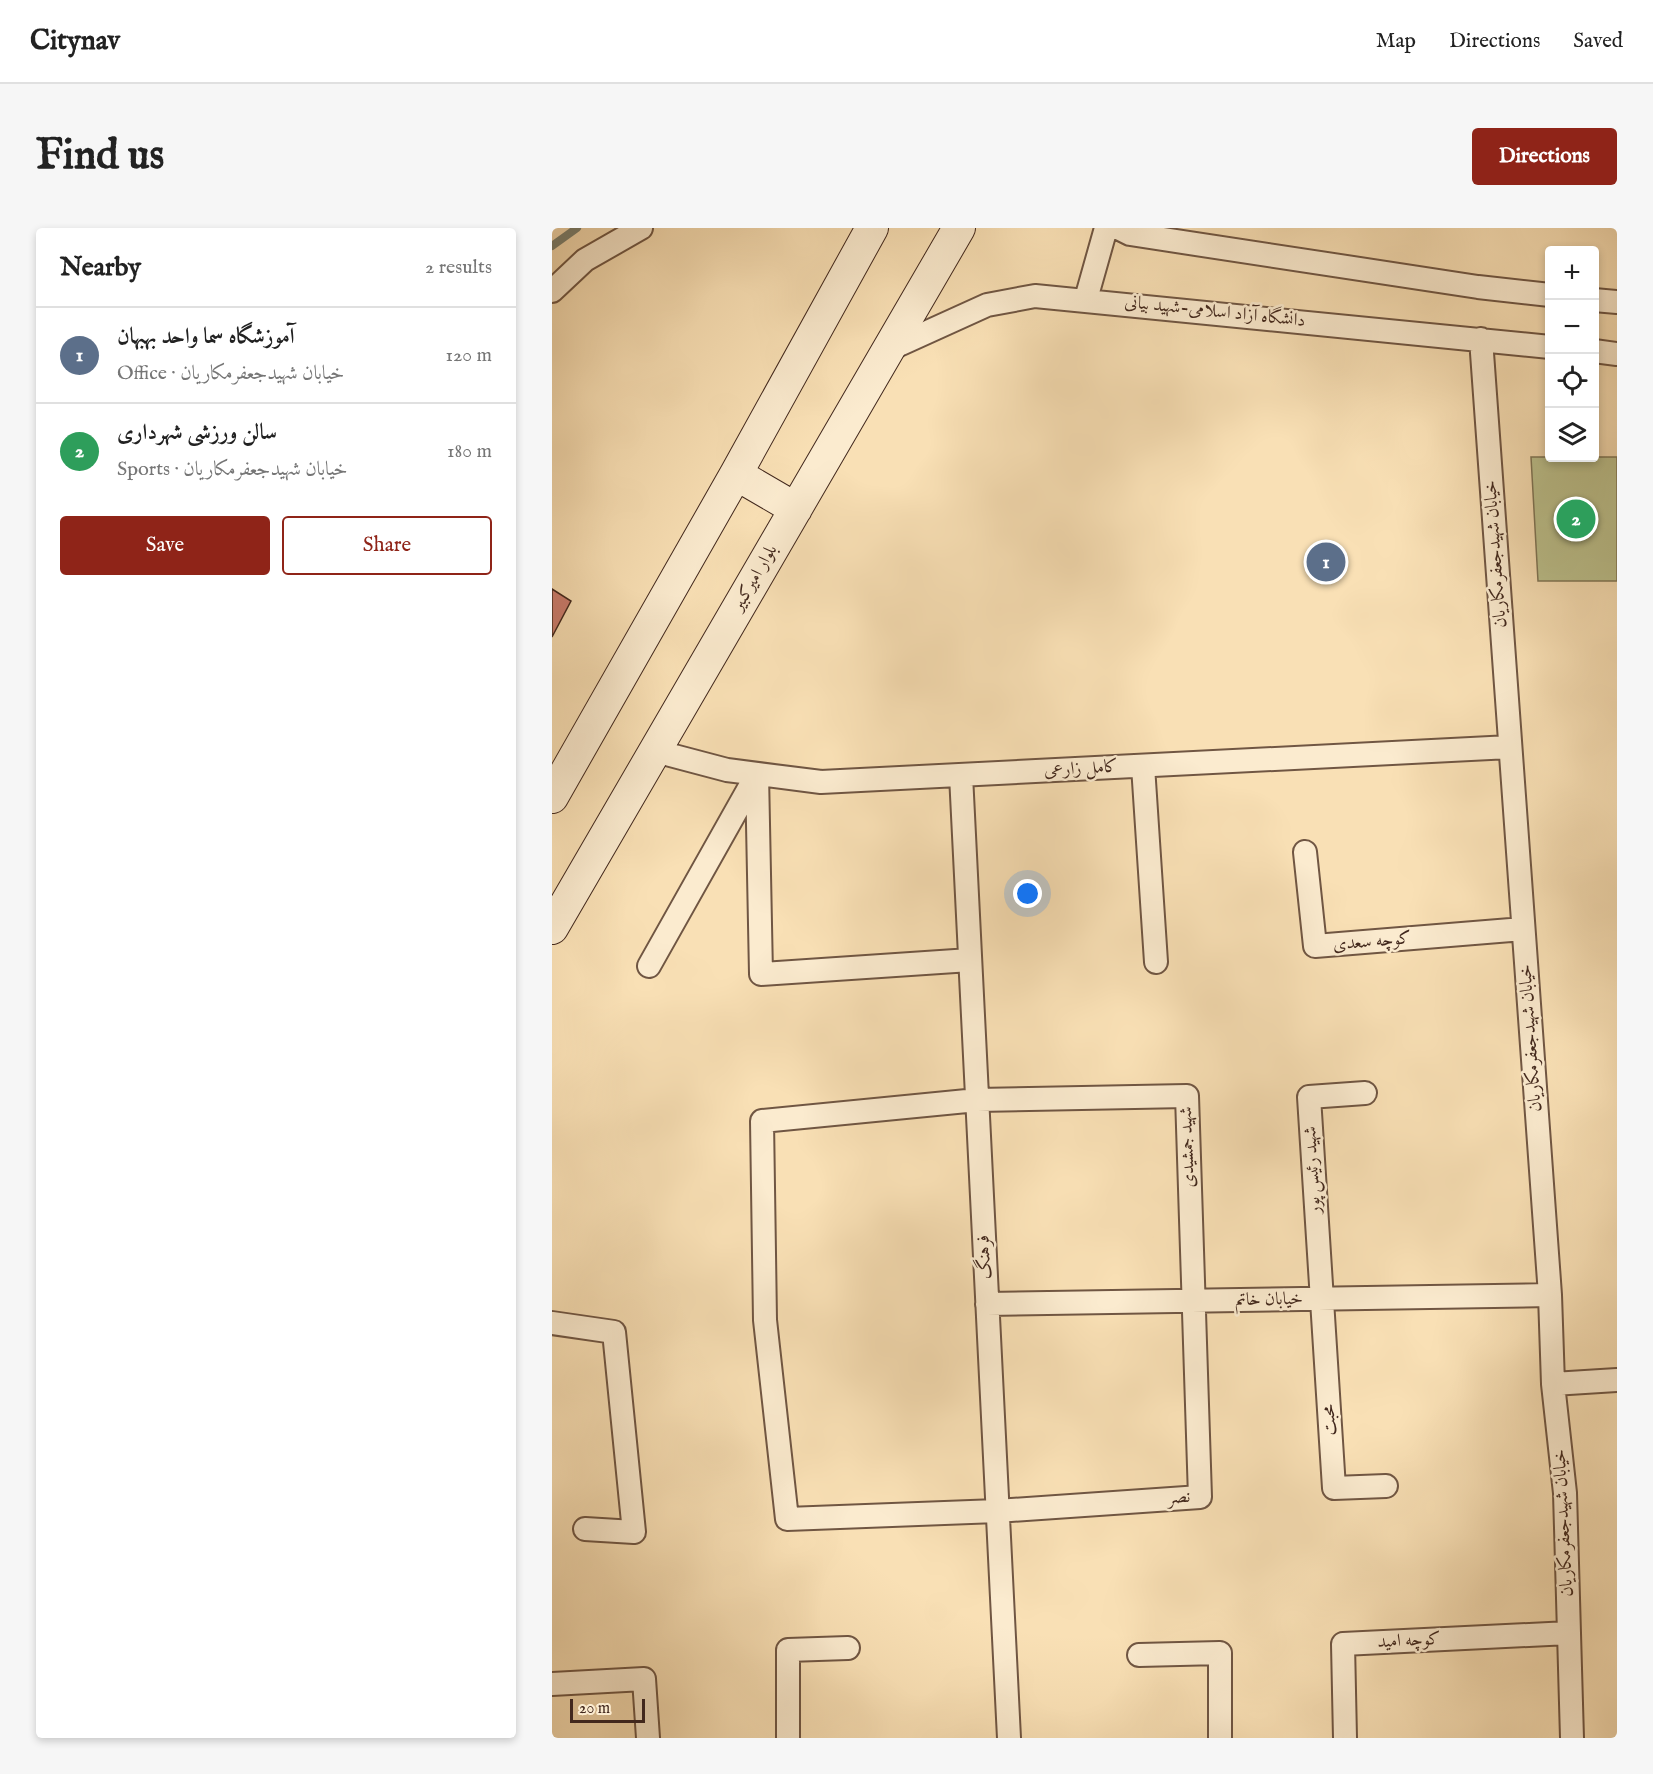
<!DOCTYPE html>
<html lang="en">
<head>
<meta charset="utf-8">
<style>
  :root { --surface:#fff; --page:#f6f6f6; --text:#222; --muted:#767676; --line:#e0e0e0; --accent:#8f2418 }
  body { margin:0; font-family:"IM FELL English",Amiri,serif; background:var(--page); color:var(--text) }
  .controls { position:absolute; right:18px; top:18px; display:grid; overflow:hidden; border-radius:6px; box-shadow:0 3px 9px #0003 }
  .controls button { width:54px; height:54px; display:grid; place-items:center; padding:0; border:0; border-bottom:2px solid var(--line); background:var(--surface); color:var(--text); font:30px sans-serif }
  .scale { position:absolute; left:18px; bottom:15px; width:75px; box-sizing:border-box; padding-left:6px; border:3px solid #42281d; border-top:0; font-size:16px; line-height:21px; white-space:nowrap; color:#42281d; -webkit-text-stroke:4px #fbebcf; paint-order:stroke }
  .you { position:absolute; left:476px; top:666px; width:21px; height:21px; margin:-15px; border:4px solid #fff; border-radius:50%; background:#1a73e8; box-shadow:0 0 0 9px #1a73e833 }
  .badge { display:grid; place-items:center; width:39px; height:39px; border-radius:50%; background:var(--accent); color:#fff; font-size:20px; font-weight:700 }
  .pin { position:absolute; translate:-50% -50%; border:3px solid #fff; box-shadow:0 2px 6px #0006 }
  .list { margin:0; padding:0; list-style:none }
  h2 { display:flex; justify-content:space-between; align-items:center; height:78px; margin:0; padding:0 24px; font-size:26px }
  h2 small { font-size:20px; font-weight:400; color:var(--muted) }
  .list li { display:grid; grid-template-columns:39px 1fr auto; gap:18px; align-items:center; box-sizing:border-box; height:96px; padding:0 24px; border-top:2px solid var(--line) }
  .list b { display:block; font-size:22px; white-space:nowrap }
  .list p { margin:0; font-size:20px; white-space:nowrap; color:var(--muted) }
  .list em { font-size:20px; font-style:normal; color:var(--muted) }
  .actions { display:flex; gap:12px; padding:18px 24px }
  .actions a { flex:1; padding:14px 0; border:2px solid var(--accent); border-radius:6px; text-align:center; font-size:21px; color:var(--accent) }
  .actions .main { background:var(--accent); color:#fff }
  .icon { flex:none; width:33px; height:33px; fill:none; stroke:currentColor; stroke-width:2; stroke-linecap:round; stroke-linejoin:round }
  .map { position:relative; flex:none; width:1065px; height:1510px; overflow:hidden; border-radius:6px }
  header { display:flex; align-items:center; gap:36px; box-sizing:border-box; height:84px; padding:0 30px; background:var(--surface); border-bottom:2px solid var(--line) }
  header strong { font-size:28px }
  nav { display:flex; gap:33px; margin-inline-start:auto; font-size:21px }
  .intro { display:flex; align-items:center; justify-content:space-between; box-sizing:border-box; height:144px; padding:0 36px }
  h1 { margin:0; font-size:42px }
  .button { padding:15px 27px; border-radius:6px; background:var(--accent); color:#fff; font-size:21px; font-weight:700 }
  main { display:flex; gap:36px; padding:0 36px }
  aside { flex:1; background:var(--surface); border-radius:6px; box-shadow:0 3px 9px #0003 }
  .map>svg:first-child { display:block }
</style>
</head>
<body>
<header>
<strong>Citynav</strong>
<nav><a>Map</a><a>Directions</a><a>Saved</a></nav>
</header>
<div class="intro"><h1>Find us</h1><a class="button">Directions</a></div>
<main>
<aside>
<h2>Nearby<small>2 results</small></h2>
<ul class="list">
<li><span class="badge" style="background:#5c6f8a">1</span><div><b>آموزشگاه سما واحد بهبهان</b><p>Office · خیابان شهیدجعفرمکاریان</p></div><em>120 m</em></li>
<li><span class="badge" style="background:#2e9e5b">2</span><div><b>سالن ورزشی شهرداری</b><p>Sports · خیابان شهیدجعفرمکاریان</p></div><em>180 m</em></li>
</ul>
<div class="actions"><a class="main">Save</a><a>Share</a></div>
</aside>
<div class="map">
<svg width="1065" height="1510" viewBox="0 0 1065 1510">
  <rect width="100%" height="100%" fill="#f9e0b5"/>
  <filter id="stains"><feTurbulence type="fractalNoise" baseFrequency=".00333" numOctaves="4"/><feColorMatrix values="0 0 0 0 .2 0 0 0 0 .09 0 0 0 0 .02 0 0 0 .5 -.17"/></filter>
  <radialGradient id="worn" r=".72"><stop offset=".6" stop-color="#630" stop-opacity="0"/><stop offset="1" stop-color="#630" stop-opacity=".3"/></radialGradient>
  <path fill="#bcc28e" stroke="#7f7556" stroke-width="1.5" d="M 979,229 L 1065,229 L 1065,353 L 986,353 Z"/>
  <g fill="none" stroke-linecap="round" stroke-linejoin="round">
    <path stroke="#798172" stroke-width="8" d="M 0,18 L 25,0"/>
  </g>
  <path fill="#cb7d6e" stroke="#42281d" stroke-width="1.5" d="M 0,361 L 19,373 L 0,409 Z"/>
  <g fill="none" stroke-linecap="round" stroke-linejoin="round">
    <defs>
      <path id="street" d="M 566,0 L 578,6 L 926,59 L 998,67
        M 0,63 L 33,32 L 89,0
        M 534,71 L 554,0
        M 1042,72 L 1065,74
        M 929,111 L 998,1067 L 1001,1156 L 1013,1265 L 1020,1510
        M 338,121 L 435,77 L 483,68 L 998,119
        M 1042,123 L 1065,126
        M 103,523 L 175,542 L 269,554 L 958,519
        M 591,538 L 604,734
        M 409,547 L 457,1510
        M 753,624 L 763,718 L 971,701
        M 97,738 L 205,546 L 209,746 L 418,732
        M 813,865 L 757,869 L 782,1260 L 834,1258
        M 635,868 L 648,1269 L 445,1283 L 235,1291 L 213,1092 L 210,893 L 425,872 Z
        M 435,1076 L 998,1067
        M 0,1095 L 62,1104 L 82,1304 L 33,1301
        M 1001,1156 L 1065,1152
        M 587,1427 L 668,1425 L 668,1510
        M 0,1456 L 92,1451 L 96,1510
        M 236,1510 L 236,1422 L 296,1420
        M 793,1510 L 791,1416 L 1017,1405"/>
      <path id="secondary" d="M 184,246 L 244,281
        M 0,569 L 184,246 L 320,0
        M 0,700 L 407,0"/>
    </defs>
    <use href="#street" stroke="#705643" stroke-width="26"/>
    <use href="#secondary" stroke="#42281d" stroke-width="34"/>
    <use href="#street" stroke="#fbebcf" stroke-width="22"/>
    <use href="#secondary" stroke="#fbebcf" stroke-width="32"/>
  </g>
  <g text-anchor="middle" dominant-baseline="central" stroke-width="5" stroke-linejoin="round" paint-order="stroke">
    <g font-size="18" fill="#42281d" stroke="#fbebcf">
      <text transform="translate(663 84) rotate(6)">دانشگاه آزاد اسلامی-شهید بیانی</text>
      <text transform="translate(944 326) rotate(-94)">خیابان شهیدجعفرمکاریان</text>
      <text transform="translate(203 350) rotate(-60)">بلوار امیرکبیر</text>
      <text transform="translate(529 541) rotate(-3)">کامل زارعی</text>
      <text transform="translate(820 714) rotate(-5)">کوچه سعدی</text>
      <text transform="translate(979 810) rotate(-94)">خیابان شهیدجعفرمکاریان</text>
      <text transform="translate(636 919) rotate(-92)">شهید جمشیدی</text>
      <text transform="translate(761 942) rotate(-93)">شهید رئیس پور</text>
      <text transform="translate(433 1029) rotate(-93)">فرهنگ</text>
      <text transform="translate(717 1072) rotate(-1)">خیابان خاتم</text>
      <text transform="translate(778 1192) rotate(-94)">محبت</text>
      <text transform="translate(627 1270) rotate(-4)">نصر</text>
      <text transform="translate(1012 1295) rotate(-93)">خیابان شهیدجعفرمکاریان</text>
      <text transform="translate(857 1413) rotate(-3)">کوچه امید</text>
    </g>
  </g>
  <rect width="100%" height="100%" filter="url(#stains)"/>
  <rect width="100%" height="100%" fill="url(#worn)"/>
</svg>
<div class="controls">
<button>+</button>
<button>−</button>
<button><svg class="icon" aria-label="locate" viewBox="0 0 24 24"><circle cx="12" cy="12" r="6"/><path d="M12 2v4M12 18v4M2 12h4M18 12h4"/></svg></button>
<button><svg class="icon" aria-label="layers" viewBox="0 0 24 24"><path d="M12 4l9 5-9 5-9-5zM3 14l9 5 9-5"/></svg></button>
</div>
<div class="scale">20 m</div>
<div class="you"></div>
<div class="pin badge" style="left:774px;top:334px;background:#5c6f8a">1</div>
<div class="pin badge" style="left:1024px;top:291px;background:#2e9e5b">2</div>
</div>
</main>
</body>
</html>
